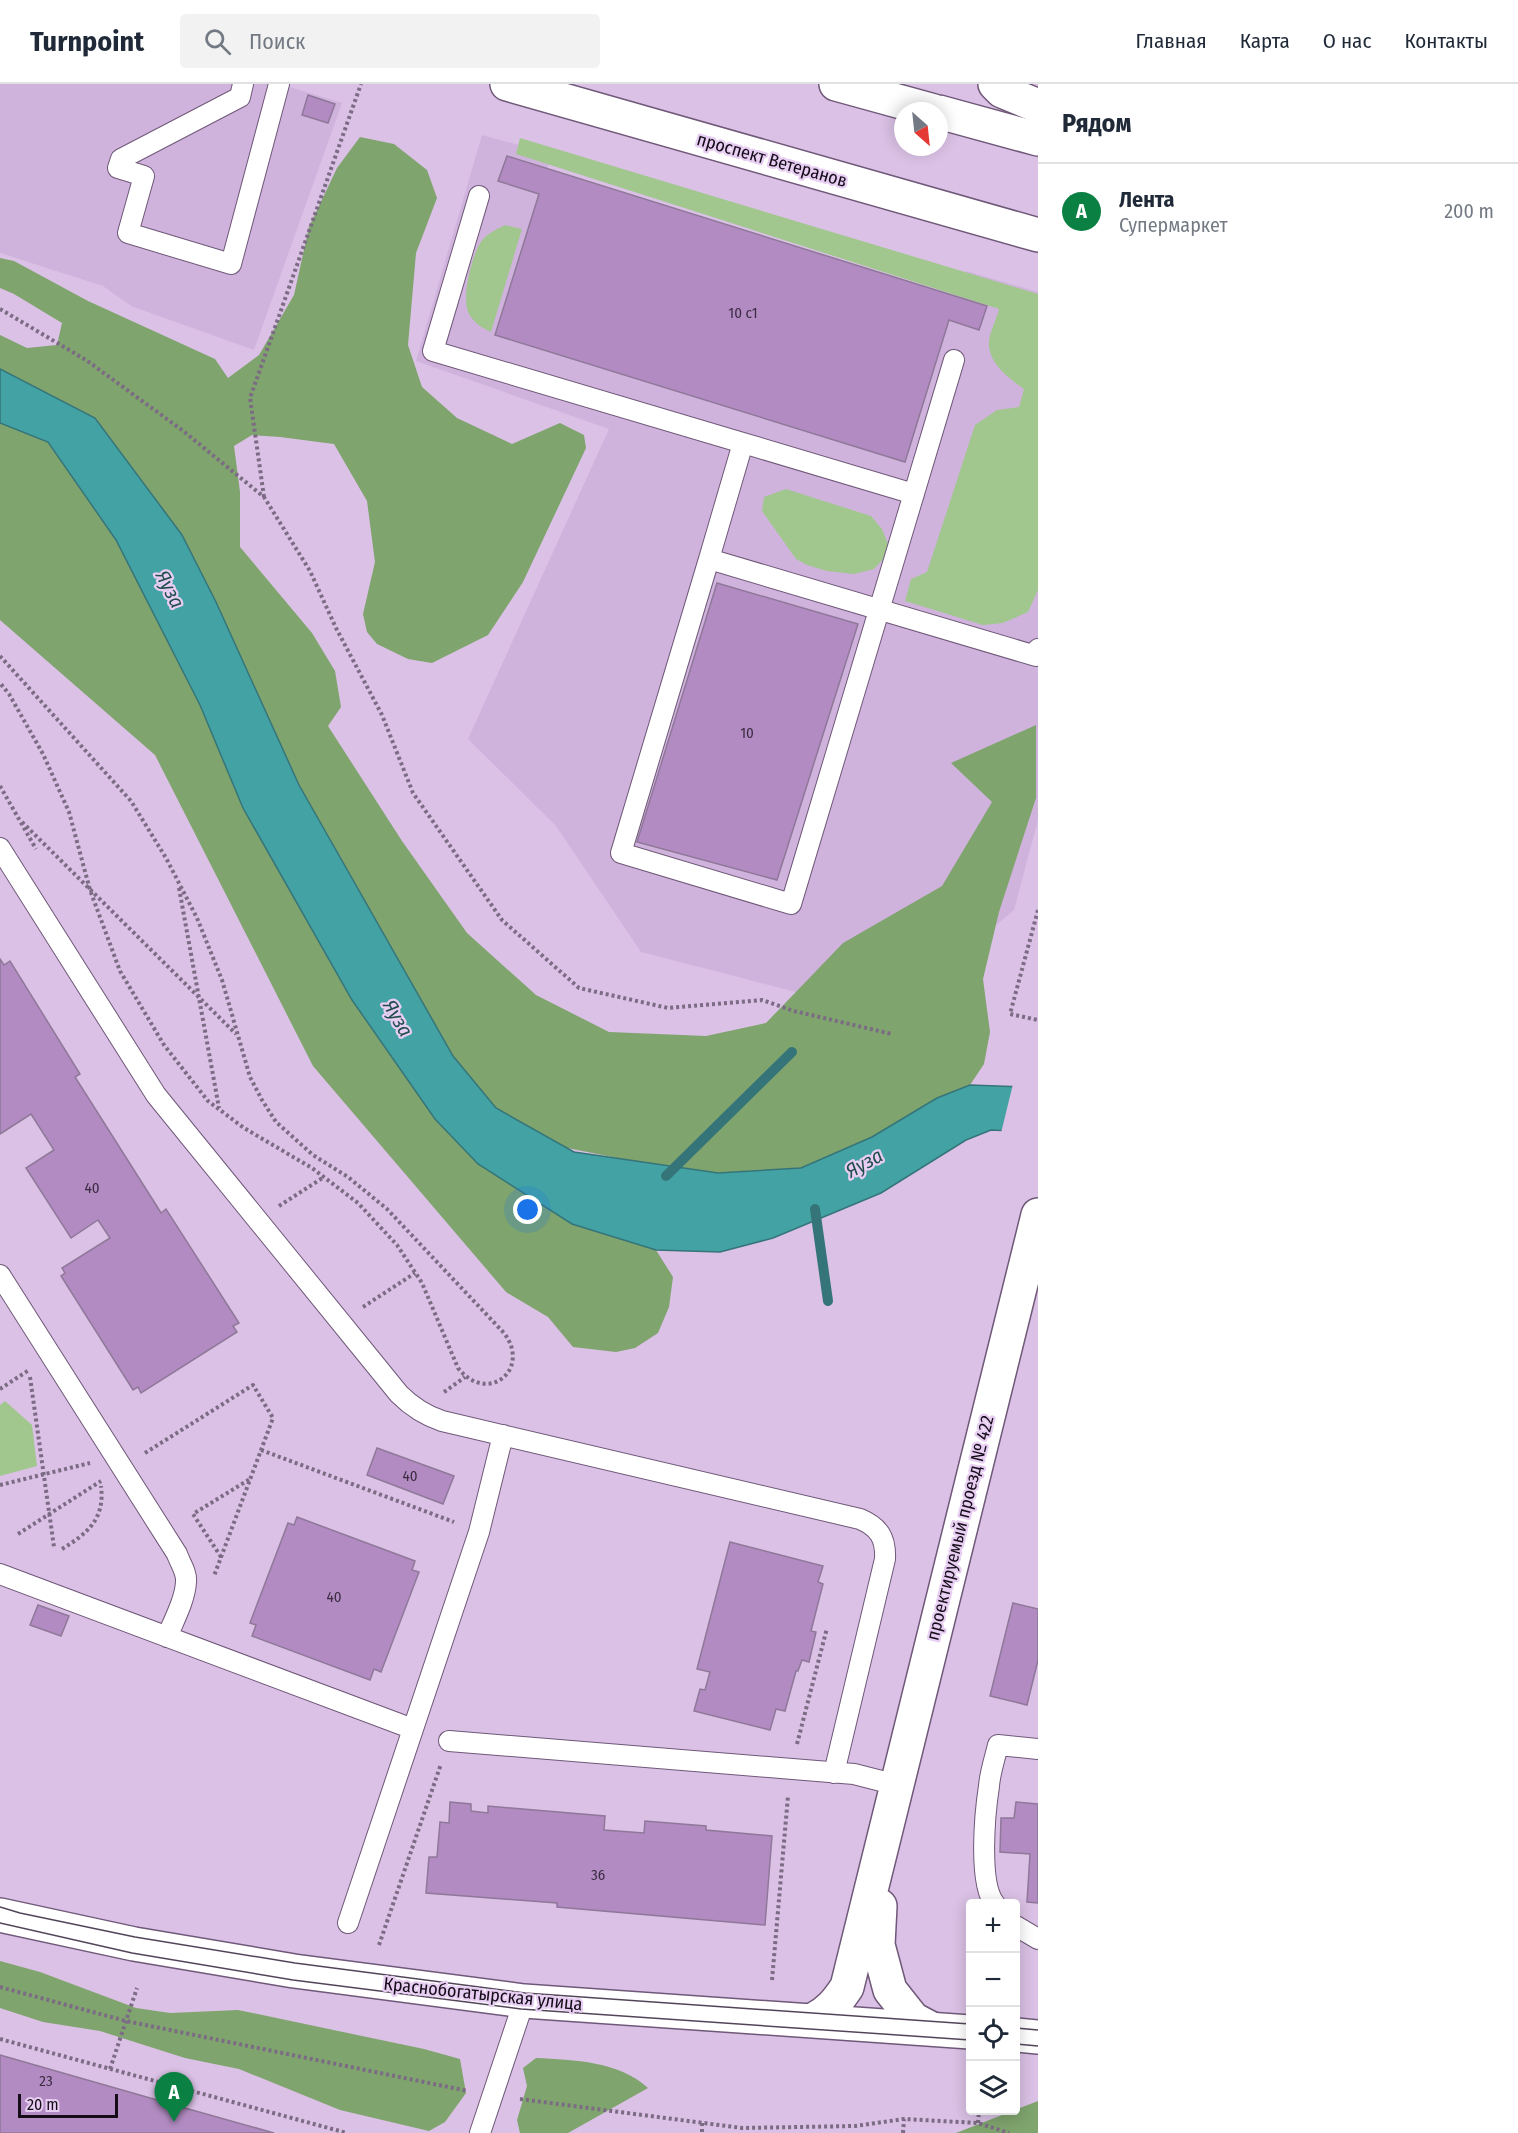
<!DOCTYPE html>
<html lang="ru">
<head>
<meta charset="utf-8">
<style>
  :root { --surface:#fff; --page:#f2f2f3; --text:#1f2937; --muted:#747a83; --line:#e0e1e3; --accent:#0b8043 }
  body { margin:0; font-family:"Fira Sans Condensed",sans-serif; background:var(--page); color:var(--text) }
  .controls { position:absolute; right:18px; bottom:18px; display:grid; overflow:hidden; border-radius:6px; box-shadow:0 3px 15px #0003 }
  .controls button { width:54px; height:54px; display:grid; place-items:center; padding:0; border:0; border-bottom:2px solid var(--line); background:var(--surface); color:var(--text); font:30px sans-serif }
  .compass { position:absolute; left:894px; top:18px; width:54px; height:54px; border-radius:50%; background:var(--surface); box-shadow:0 3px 15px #0003; rotate:153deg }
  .scale { position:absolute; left:18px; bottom:15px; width:100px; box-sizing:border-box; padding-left:6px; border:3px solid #150c19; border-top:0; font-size:16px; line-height:21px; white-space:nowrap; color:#150c19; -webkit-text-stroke:4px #e7cef2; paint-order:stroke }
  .you { position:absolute; left:528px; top:1126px; width:21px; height:21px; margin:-15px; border:4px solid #fff; border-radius:50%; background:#1a73e8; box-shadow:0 0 0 9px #1a73e833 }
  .badge { display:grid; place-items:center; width:39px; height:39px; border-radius:50%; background:var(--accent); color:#fff; font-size:20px; font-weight:700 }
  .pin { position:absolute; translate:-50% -50px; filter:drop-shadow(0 2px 3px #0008) }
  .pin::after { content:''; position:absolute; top:32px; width:21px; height:18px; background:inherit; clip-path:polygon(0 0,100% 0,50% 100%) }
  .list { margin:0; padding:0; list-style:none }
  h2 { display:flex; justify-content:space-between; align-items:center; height:78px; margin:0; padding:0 24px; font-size:26px }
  h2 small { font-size:20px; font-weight:400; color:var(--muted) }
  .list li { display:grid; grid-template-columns:39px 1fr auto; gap:18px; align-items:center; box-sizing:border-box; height:96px; padding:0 24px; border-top:2px solid var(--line) }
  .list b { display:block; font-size:22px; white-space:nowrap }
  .list p { margin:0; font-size:20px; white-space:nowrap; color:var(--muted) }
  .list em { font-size:20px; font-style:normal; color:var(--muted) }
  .icon { flex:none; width:33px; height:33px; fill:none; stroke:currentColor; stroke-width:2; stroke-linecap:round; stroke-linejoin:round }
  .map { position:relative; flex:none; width:1038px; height:2049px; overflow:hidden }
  header { display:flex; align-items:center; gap:36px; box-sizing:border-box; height:84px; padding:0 30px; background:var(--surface); border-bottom:2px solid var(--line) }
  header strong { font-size:28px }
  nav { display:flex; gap:33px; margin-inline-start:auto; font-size:21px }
  .search { width:420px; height:54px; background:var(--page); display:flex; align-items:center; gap:15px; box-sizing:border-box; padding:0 21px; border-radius:6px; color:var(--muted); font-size:22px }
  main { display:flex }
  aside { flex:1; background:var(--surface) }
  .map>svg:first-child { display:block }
</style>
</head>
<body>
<header>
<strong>Turnpoint</strong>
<div class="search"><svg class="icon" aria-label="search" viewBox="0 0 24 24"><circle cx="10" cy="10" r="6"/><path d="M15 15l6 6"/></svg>Поиск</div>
<nav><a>Главная</a><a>Карта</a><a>О нас</a><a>Контакты</a></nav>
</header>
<main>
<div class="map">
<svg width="1038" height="2049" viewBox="0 0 1038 2049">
  <rect width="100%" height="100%" fill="#dac1e5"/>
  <path fill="#d0b3dd" d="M 0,0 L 280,0 L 342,19 L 254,266 L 131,222 L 103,202 L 0,169 Z
    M 482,51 L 548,69 L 548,85 L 956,212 L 966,187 L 1038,208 L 1038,736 L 1014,826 L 888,932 L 641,868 L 556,742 L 468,655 L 609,345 L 416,277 Z"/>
  <path fill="#a1c78f" d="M 520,54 L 1038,210 L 1038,506 L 1028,528 L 1003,539 L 983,541 L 905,517 L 911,495 L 927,488 L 975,341 L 997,326 L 1019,323 L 1024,305 C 1010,295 990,281 989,261 C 988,250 997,235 999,225 L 516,70 Z
    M 505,141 L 522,145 L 491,248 C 482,244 474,239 469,230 C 461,215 471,176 479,161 C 484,151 495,146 505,141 Z
    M 786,405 L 871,432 L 882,445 L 888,460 L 885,473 L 874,485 L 854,490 L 827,487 L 807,481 L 796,475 L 762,427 L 764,413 Z
    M 5,1317 L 32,1341 L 37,1382 L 0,1392 L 0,1321 Z"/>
  <path fill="#7fa46d" d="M 360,53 L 394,60 L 427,86 L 437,114 L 416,169 L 408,261 L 422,303 L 457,334 L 512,360 L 560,339 L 584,351 L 586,364 L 523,498 L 488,551 L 432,579 L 408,575 L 377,560 L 367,548 L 363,530 L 375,478 L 367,417 L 334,360 L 280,353 L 252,351 L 234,362 L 240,408 L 240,463 L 312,549 L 335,587 L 341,623 L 328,642 L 402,757 L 467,849 L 536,911 L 609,948 L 706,952 L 766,939 L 843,859 L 942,802 L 992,718 L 951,679 L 1036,641 L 1036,714 L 999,828 L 983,895 L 990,948 L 984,980 L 970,1001 L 937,1014 L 872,1053 L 801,1084 L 718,1089 L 638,1078 L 567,1064 L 496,1024 L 453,972 L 299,701 L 216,518 L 182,451 L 95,334 L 0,285 L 0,251 L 27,264 L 57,261 L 62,239 L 14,210 L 0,204 L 0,174 L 14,177 L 88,217 L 215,275 L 228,294 L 259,271 L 294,211 L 309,143 L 337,84 Z
    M 0,339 L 48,358 L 116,456 L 200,621 L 243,724 L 352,916 L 435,1035 L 572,1140 L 656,1166 L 673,1193 L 669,1223 L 658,1249 L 635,1264 L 616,1268 L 573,1263 L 548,1233 L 506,1208 L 313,982 L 155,671 L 0,536 Z
    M 0,1877 L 40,1888 L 136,1924 L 170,1929 L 238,1926 L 424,1965 L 460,1975 L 466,2009 L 445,2038 L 429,2047 L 340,2026 L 239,1985 L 185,1974 L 100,1947 L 43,1938 L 0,1924 Z
    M 536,1974 C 574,1976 619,1977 648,2004 L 568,2049 L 520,2049 L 517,2036 L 527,2002 L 523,1984 Z
    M 1038,2017 L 1038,2049 L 956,2049 Z"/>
  <path fill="#43a2a3" stroke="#35757a" stroke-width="1.5" d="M 0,285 L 95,334 L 182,451 L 216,518 L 299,701 L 453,972 L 496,1024 L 574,1068 L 718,1089 L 801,1084 L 872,1053 L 937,1014 L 970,1001 L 1022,1003 L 1038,1048 L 991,1046 L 966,1056 L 881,1109 L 773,1154 L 720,1168 L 656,1166 L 572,1140 L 478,1080 L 435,1035 L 352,916 L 243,724 L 200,621 L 116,456 L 48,358 L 0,339 Z"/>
  <path fill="#dac1e5" d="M 1013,1000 L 1038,1003 L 1038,1051 L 1001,1049 Z"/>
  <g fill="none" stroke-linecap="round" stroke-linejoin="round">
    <path stroke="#35757a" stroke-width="10" d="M 666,1092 L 792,968
      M 815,1125 L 828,1217"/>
  </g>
  <path fill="#b18bc1" stroke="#8f7899" stroke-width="1.5" d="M 308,11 L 335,20 L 328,39 L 302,31 Z
    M 507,72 L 987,222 L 979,246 L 949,236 L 905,378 L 495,251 L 539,110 L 498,97 Z
    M 717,499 L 858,540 L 777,796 L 637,758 Z
    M 0,875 L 4,881 L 10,877 L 80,990 L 75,993 L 158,1124 L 161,1129 L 166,1125 L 239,1239 L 233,1242 L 237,1248 L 141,1309 L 138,1303 L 133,1306 L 61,1192 L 65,1189 L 62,1184 L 110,1154 L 98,1136 L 71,1154 L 26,1084 L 54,1066 L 31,1030 L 0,1050 Z
    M 377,1364 L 454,1392 L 443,1420 L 367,1391 Z
    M 297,1433 L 415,1477 L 412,1486 L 419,1488 L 381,1588 L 374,1585 L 370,1596 L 252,1552 L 256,1541 L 250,1539 L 288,1439 L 294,1441 Z
    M 730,1458 L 823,1482 L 818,1498 L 823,1500 L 811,1547 L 816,1548 L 809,1578 L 802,1576 L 798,1587 L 796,1587 L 785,1627 L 776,1625 L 770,1646 L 694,1627 L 700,1605 L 705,1606 L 710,1588 L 697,1585 Z
    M 1013,1519 L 1038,1525 L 1038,1576 L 1027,1621 L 990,1612 Z
    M 38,1521 L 69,1532 L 61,1552 L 30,1541 Z
    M 450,1718 L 471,1720 L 471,1727 L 488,1729 L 488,1722 L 605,1732 L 604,1746 L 644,1749 L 645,1737 L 706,1742 L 706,1746 L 772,1752 L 765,1841 L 557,1823 L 557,1819 L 426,1809 L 429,1773 L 437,1773 L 440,1738 L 449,1739 Z
    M 1016,1718 L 1038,1720 L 1038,1819 L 1027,1818 L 1030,1770 L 1000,1768 L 1001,1734 L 1014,1734 Z
    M 0,1971 L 185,2024 L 274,2049 L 0,2049 Z"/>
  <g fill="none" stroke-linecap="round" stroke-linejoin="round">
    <defs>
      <path id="service" d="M 243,0 L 240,13 L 121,75 L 118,84 L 144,92 L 128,149 L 231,180 L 279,0
        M 479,112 L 433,267 L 743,359 L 709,475 L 1036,572 L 1038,565
        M 743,359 L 914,410
        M 709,475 L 621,769 L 791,820 L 954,276
        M 0,764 L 156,1011 L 399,1310 C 412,1323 424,1331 442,1337 L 860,1435 C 879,1443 886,1454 885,1475 L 834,1689
        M 0,1191 L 177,1470 C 180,1479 187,1488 186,1498 C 185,1516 174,1536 167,1553
        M 0,1490 L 413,1645
        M 449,1657 L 854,1690 L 897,1701
        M 995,1820 C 978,1800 985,1728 989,1702 C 990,1688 995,1674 998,1661 L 1038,1665
        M 348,1839 L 479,1448 L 503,1351
        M 1016,1842 L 1038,1855
        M 480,2049 L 524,1917"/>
      <path id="minor" d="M 995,0 L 1002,7 L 1038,22"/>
      <path id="tertiary" d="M 880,1822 L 878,1861 L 890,1906 L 913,1935 L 930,1944
        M 813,1936 C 829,1928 837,1918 847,1903 L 1038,1131"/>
      <path id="secondary" d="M 507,0 L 1038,151
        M 836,0 L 934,27
        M 939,28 L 1038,55
        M 0,1831 L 134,1860 L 294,1887 L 524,1917 L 970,1948
        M 1016,1951 L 1038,1953"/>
    </defs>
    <use href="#service" stroke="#6f5878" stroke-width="22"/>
    <use href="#minor" stroke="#6f5878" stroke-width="36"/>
    <use href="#tertiary" stroke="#6f5878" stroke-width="36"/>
    <use href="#secondary" stroke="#6f5878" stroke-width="36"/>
    <path stroke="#7c6b84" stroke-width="4" stroke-dasharray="3 3" stroke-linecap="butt" d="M 0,225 L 86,276 L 182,346 L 264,413 L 310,487 L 336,544 L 382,631 L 413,709 L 502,836 L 579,904 L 668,924 L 762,916 L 794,927 L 892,950
      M 264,413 L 250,314 L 361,0
      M 0,572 L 131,717 L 166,774 L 197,834 L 222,896 L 250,993 L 262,1016 L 276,1038 L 313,1071 L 348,1093 L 387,1125 L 504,1249 C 532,1286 487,1321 458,1284 L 422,1199 L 397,1161 L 358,1119 L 312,1084 L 244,1044 L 208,1017 L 164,961 L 120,887 L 90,806 L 69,728 L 43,670 L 9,610 L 0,599
      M 0,702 L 36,765
      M 22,738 L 236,950
      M 179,804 L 219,1024
      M 1038,826 L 1010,930 L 1038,936
      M 279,1122 L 324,1093
      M 363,1223 L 415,1189
      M 30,1293 L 54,1463
      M 0,1305 L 29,1286
      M 444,1308 L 465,1293
      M 261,1366 L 454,1438
      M 145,1369 L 253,1301 L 273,1334 L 214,1492
      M 0,1401 L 90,1379
      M 18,1450 L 101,1397
      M 62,1465 C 88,1449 105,1435 101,1402
      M 221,1473 L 193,1430 L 250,1395
      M 797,1660 L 827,1544
      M 379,1861 L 441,1680
      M 772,1896 L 788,1712
      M 0,1903 L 126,1937 L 468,2007
      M 0,1955 L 347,2049
      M 110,1985 L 137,1904
      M 520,2015 L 742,2044 L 855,2042 L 904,2035 L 978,2039 L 1009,2049
      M 702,2039 L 702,2049
      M 978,2039 L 979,2026
      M 903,2049 L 904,2035"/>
    <use href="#service" stroke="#fff" stroke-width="20"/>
    <use href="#minor" stroke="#fff" stroke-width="33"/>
    <use href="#tertiary" stroke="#fff" stroke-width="33"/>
    <use href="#secondary" stroke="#fff" stroke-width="33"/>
    <path stroke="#534559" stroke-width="1.5" d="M 0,1823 L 20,1829 L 135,1853 L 295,1879 L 525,1909 L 970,1940
      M 0,1839 L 132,1869 L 293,1896 L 521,1925 L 970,1956
      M 1016,1944 L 1038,1946
      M 1016,1960 L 1038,1962"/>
  </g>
  <g text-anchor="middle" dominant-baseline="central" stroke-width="4.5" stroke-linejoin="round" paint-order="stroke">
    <g font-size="15" fill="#3c2c43">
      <text x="743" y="229">10 с1</text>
      <text x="747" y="649">10</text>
      <text x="92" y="1104">40</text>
      <text x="410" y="1392">40</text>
      <text x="334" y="1513">40</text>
      <text x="598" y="1791">36</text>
      <text x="46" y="1997">23</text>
    </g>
    <g font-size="18" fill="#150c19" stroke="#e7cef2">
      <text transform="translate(772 76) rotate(16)">проспект Ветеранов</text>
      <text transform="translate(960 1444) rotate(-76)">проектируемый проезд № 422</text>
      <text transform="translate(483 1910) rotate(6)">Краснобогатырская улица</text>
    </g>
    <g font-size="20" font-style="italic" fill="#224d4d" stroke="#e7cef2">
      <text transform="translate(170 505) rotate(63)">Яуза</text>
      <text transform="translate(398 934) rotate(60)">Яуза</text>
      <text transform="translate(864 1079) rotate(-29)">Яуза</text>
    </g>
  </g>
</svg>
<div class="controls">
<button>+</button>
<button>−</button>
<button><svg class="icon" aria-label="locate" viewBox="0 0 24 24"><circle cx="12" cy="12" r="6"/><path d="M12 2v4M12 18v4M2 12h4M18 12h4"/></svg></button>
<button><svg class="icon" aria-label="layers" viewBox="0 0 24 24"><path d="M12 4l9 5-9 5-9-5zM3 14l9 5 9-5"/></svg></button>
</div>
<svg class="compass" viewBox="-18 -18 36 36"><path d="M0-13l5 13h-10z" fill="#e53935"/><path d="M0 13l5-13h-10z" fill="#747a83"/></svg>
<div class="scale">20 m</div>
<div class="you"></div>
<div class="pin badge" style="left:174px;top:2038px">A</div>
</div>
<aside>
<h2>Рядом<small></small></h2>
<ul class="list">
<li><span class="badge">A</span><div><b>Лента</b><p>Супермаркет</p></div><em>200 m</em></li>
</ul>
</aside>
</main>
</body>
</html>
